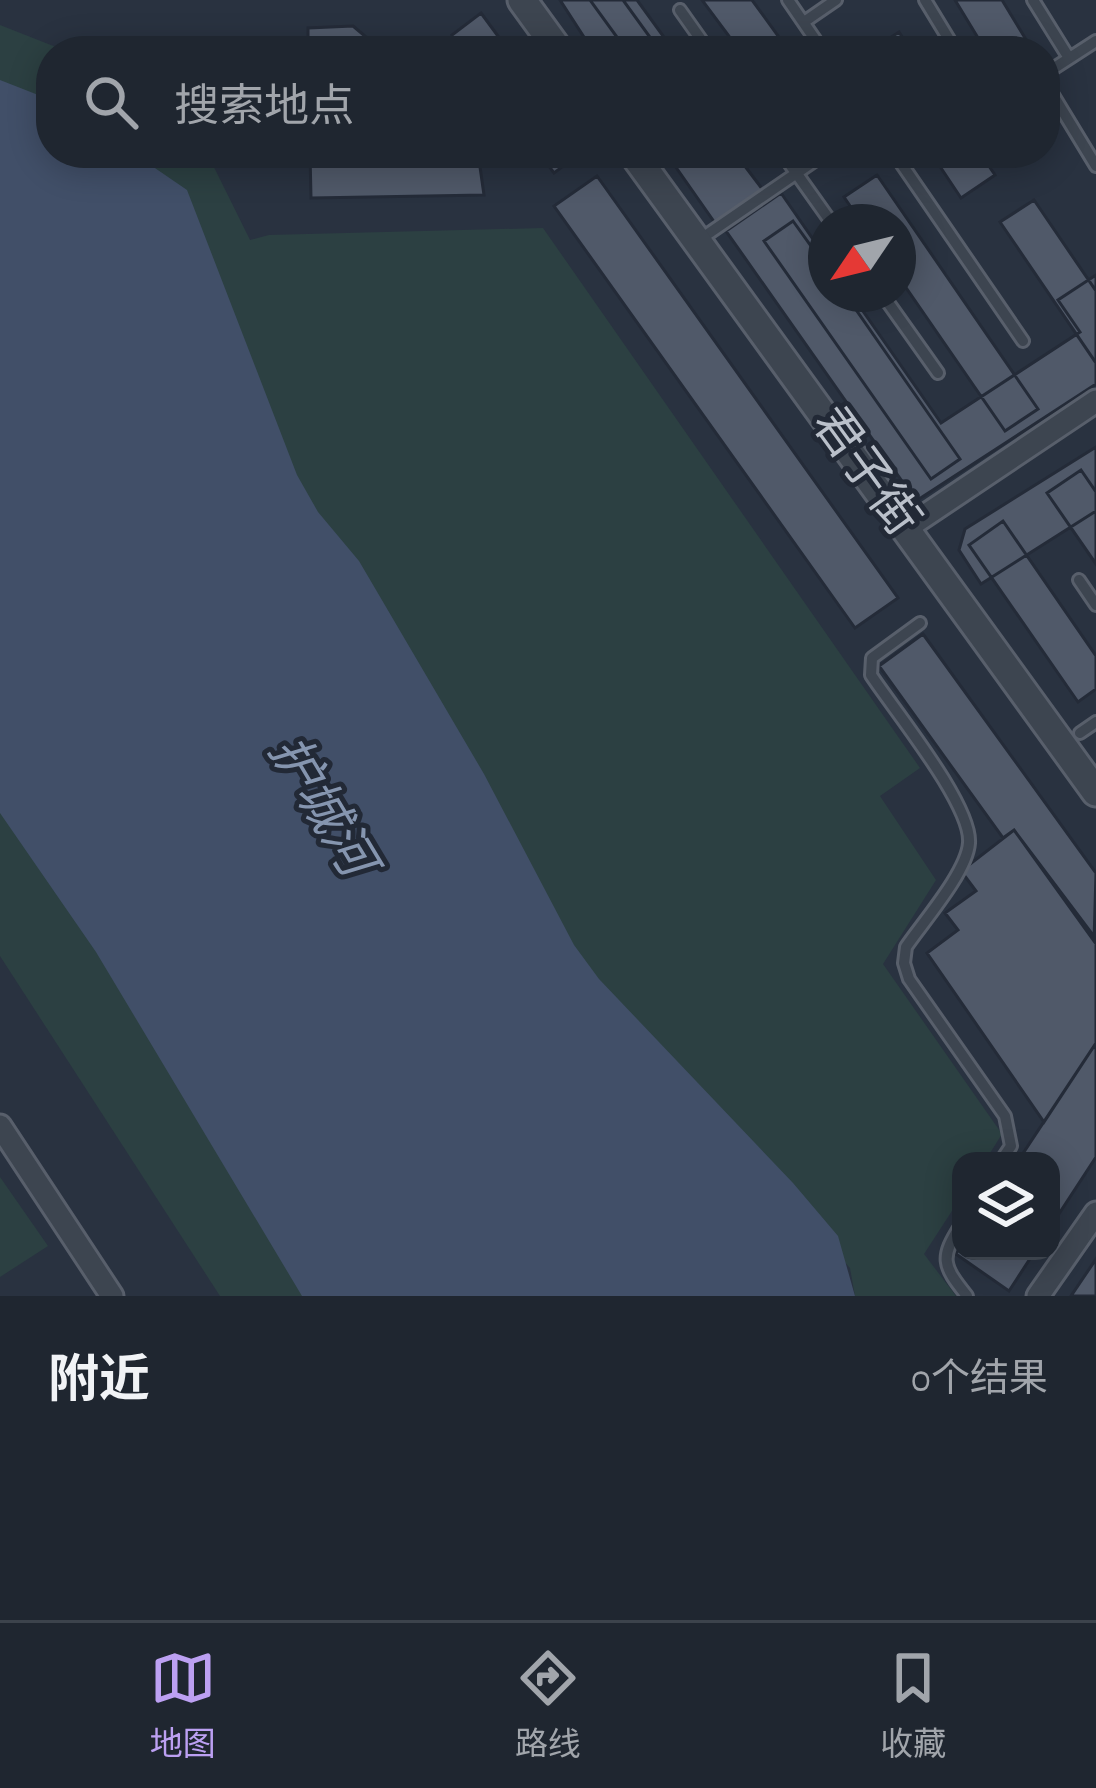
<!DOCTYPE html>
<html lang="zh">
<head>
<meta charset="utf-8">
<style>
  :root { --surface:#1f2630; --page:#272e38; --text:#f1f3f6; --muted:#a1a5ab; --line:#3c434c; --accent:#bca0f2 }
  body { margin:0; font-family:"Alegreya Sans","Noto Sans SC",sans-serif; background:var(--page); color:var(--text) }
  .controls { position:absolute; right:36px; bottom:36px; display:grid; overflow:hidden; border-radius:24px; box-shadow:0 6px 30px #0003 }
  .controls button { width:108px; height:108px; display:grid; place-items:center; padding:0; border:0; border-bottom:3px solid var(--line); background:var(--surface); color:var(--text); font:60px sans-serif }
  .compass { position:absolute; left:808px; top:204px; width:108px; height:108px; border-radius:50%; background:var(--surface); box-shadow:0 6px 30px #0003; rotate:235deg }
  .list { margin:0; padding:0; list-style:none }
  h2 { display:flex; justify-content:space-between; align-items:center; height:156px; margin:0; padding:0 48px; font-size:51px }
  h2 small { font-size:39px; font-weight:400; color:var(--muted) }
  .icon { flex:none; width:66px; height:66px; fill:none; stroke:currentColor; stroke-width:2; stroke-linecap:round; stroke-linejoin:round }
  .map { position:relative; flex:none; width:1096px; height:1296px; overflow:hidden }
  .search { position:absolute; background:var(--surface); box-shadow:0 6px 30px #0003; left:36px; right:36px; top:36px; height:132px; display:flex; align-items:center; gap:30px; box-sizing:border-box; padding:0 42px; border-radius:48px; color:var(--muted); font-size:45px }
  .sheet { height:324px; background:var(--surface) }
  nav { display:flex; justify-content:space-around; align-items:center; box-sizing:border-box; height:168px; border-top:3px solid var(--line); background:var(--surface); font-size:33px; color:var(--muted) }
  nav a { display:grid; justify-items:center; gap:6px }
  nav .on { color:var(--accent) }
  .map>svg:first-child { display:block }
</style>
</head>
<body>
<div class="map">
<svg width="1096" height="1296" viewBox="0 0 1096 1296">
  <rect width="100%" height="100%" fill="#293240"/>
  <path fill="#2c4042" d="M 0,25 L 66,51 L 51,51 L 51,116 L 0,91 Z
    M 113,153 L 207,153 L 250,240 L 269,235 L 543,228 L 920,768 L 880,796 L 936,880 L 883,964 L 1002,1134 L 985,1161 L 961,1161 L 961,1197 L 924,1254 L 956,1296 L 855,1296 L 850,1268 L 587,980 L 376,625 Z
    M 0,804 L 104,953 L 310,1296 L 220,1296 L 0,956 Z
    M 0,1177 L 48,1246 L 0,1277 Z"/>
  <path fill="#414f68" d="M 0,80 L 51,100 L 51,153 L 133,153 L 187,190 L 297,475 L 318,512 L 359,561 L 484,774 L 574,945 L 599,979 L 793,1183 L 838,1236 L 855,1296 L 302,1296 L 96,952 L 0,813 Z"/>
  <path fill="#505969" stroke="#242b38" stroke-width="3" d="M 560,0 L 623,0 L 660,51 L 593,51 Z
    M 590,0 L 637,0 L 674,51 L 627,51 Z
    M 702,0 L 752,0 L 789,51 L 740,51 Z
    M 955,0 L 1002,0 L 1033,51 L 986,51 Z
    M 481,13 L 509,51 L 464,51 L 452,35 Z
    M 353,26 L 372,42 L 373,51 L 308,51 L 308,28 Z
    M 899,32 L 911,51 L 870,51 Z
    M 310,153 L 478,153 L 484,195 L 311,198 Z
    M 539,153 L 581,153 L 554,173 Z
    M 666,153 L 735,153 L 763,190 L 715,223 Z
    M 931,153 L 980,153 L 995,175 L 961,198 Z
    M 877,175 L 1038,409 L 1005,431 L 898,276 L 898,222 L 861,222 L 844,197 Z
    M 597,176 L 898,598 L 855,628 L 554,206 Z
    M 781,193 L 826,258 L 826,294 L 851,294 L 941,423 L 1080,332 L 1058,300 L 1096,275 L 1096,384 L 916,501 L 726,231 Z
    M 1034,200 L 1096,291 L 1096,363 L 1000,222 Z
    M 793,221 L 826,267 L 826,294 L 845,294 L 960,459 L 931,479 L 764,241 Z
    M 1096,447 L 1096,511 L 981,584 L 959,550 L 965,529 Z
    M 1081,470 L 1096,492 L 1096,564 L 1047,493 Z
    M 1003,521 L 1096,656 L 1096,689 L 1078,702 L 969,545 Z
    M 923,634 L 1096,873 L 1094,941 L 1014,830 L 1003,838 L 879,666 Z
    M 1014,830 L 1096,939 L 1096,1043 L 1044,1122 L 927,953 L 958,930 L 945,913 L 976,891 L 961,871 Z
    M 1096,1043 L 1096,1157 L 1051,1226 L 1051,1161 L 1018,1161 Z
    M 961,1246 L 961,1251 L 1035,1251 L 1009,1291 L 956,1254 Z
    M 1096,1259 L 1096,1296 L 1071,1296 Z"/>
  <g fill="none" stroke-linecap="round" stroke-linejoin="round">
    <defs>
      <path id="service" d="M 788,0 L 823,51
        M 925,0 L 956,51
        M 1033,0 L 1069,58
        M 680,10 L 709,51
        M 804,22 L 836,0
        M 1045,74 L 1096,41
        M 1045,82 L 1096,166
        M 782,153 L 831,222
        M 894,153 L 1023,341
        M 705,236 L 826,153
        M 882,294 L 938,373
        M 1079,580 L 1096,605
        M 920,623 L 872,658 L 871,675 C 894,710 972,805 969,843 C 967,872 923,922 906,947 L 904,963 L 909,979 L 1005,1116 L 1011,1146 L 1001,1161
        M 1080,733 L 1096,722
        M 961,1225 C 940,1258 942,1265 967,1296"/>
      <path id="minor" d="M 905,529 L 1096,401
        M 0,1126 L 112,1296
        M 1038,1296 L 1096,1213"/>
      <path id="tertiary" d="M 522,0 L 559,51
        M 633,153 L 1096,792"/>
    </defs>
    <use href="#service" stroke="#585f6b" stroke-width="16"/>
    <use href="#minor" stroke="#585f6b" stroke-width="27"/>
    <use href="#tertiary" stroke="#585f6b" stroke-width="33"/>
    <use href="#service" stroke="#3d4550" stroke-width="10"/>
    <use href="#minor" stroke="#3d4550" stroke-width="21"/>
    <use href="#tertiary" stroke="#3d4550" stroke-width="27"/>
  </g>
  <g text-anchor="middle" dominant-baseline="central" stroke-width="10" stroke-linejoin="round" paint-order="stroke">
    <g font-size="48" fill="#bac0ca" stroke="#222936">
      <text transform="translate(865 472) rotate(54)">君子街</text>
    </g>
    <g font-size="51" font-style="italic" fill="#8595af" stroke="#222936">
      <text transform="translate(321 806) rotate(59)">护城河</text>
    </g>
  </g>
</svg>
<div class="controls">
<button><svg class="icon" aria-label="layers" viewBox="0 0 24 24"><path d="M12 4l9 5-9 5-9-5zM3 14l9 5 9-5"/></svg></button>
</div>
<svg class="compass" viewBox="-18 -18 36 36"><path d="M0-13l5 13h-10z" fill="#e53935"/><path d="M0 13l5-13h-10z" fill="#a1a5ab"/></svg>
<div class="search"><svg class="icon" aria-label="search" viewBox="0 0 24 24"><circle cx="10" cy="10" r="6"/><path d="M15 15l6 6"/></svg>搜索地点</div>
</div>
<section class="sheet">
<h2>附近<small>0个结果</small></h2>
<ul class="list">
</ul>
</section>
<nav>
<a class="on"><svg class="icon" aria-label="map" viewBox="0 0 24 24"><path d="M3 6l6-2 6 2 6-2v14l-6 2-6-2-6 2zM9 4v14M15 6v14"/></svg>地图</a>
<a><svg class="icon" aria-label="directions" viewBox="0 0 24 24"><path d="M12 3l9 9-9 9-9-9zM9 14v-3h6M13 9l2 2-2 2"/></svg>路线</a>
<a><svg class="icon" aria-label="saved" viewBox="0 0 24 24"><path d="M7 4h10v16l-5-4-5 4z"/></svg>收藏</a>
</nav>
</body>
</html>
